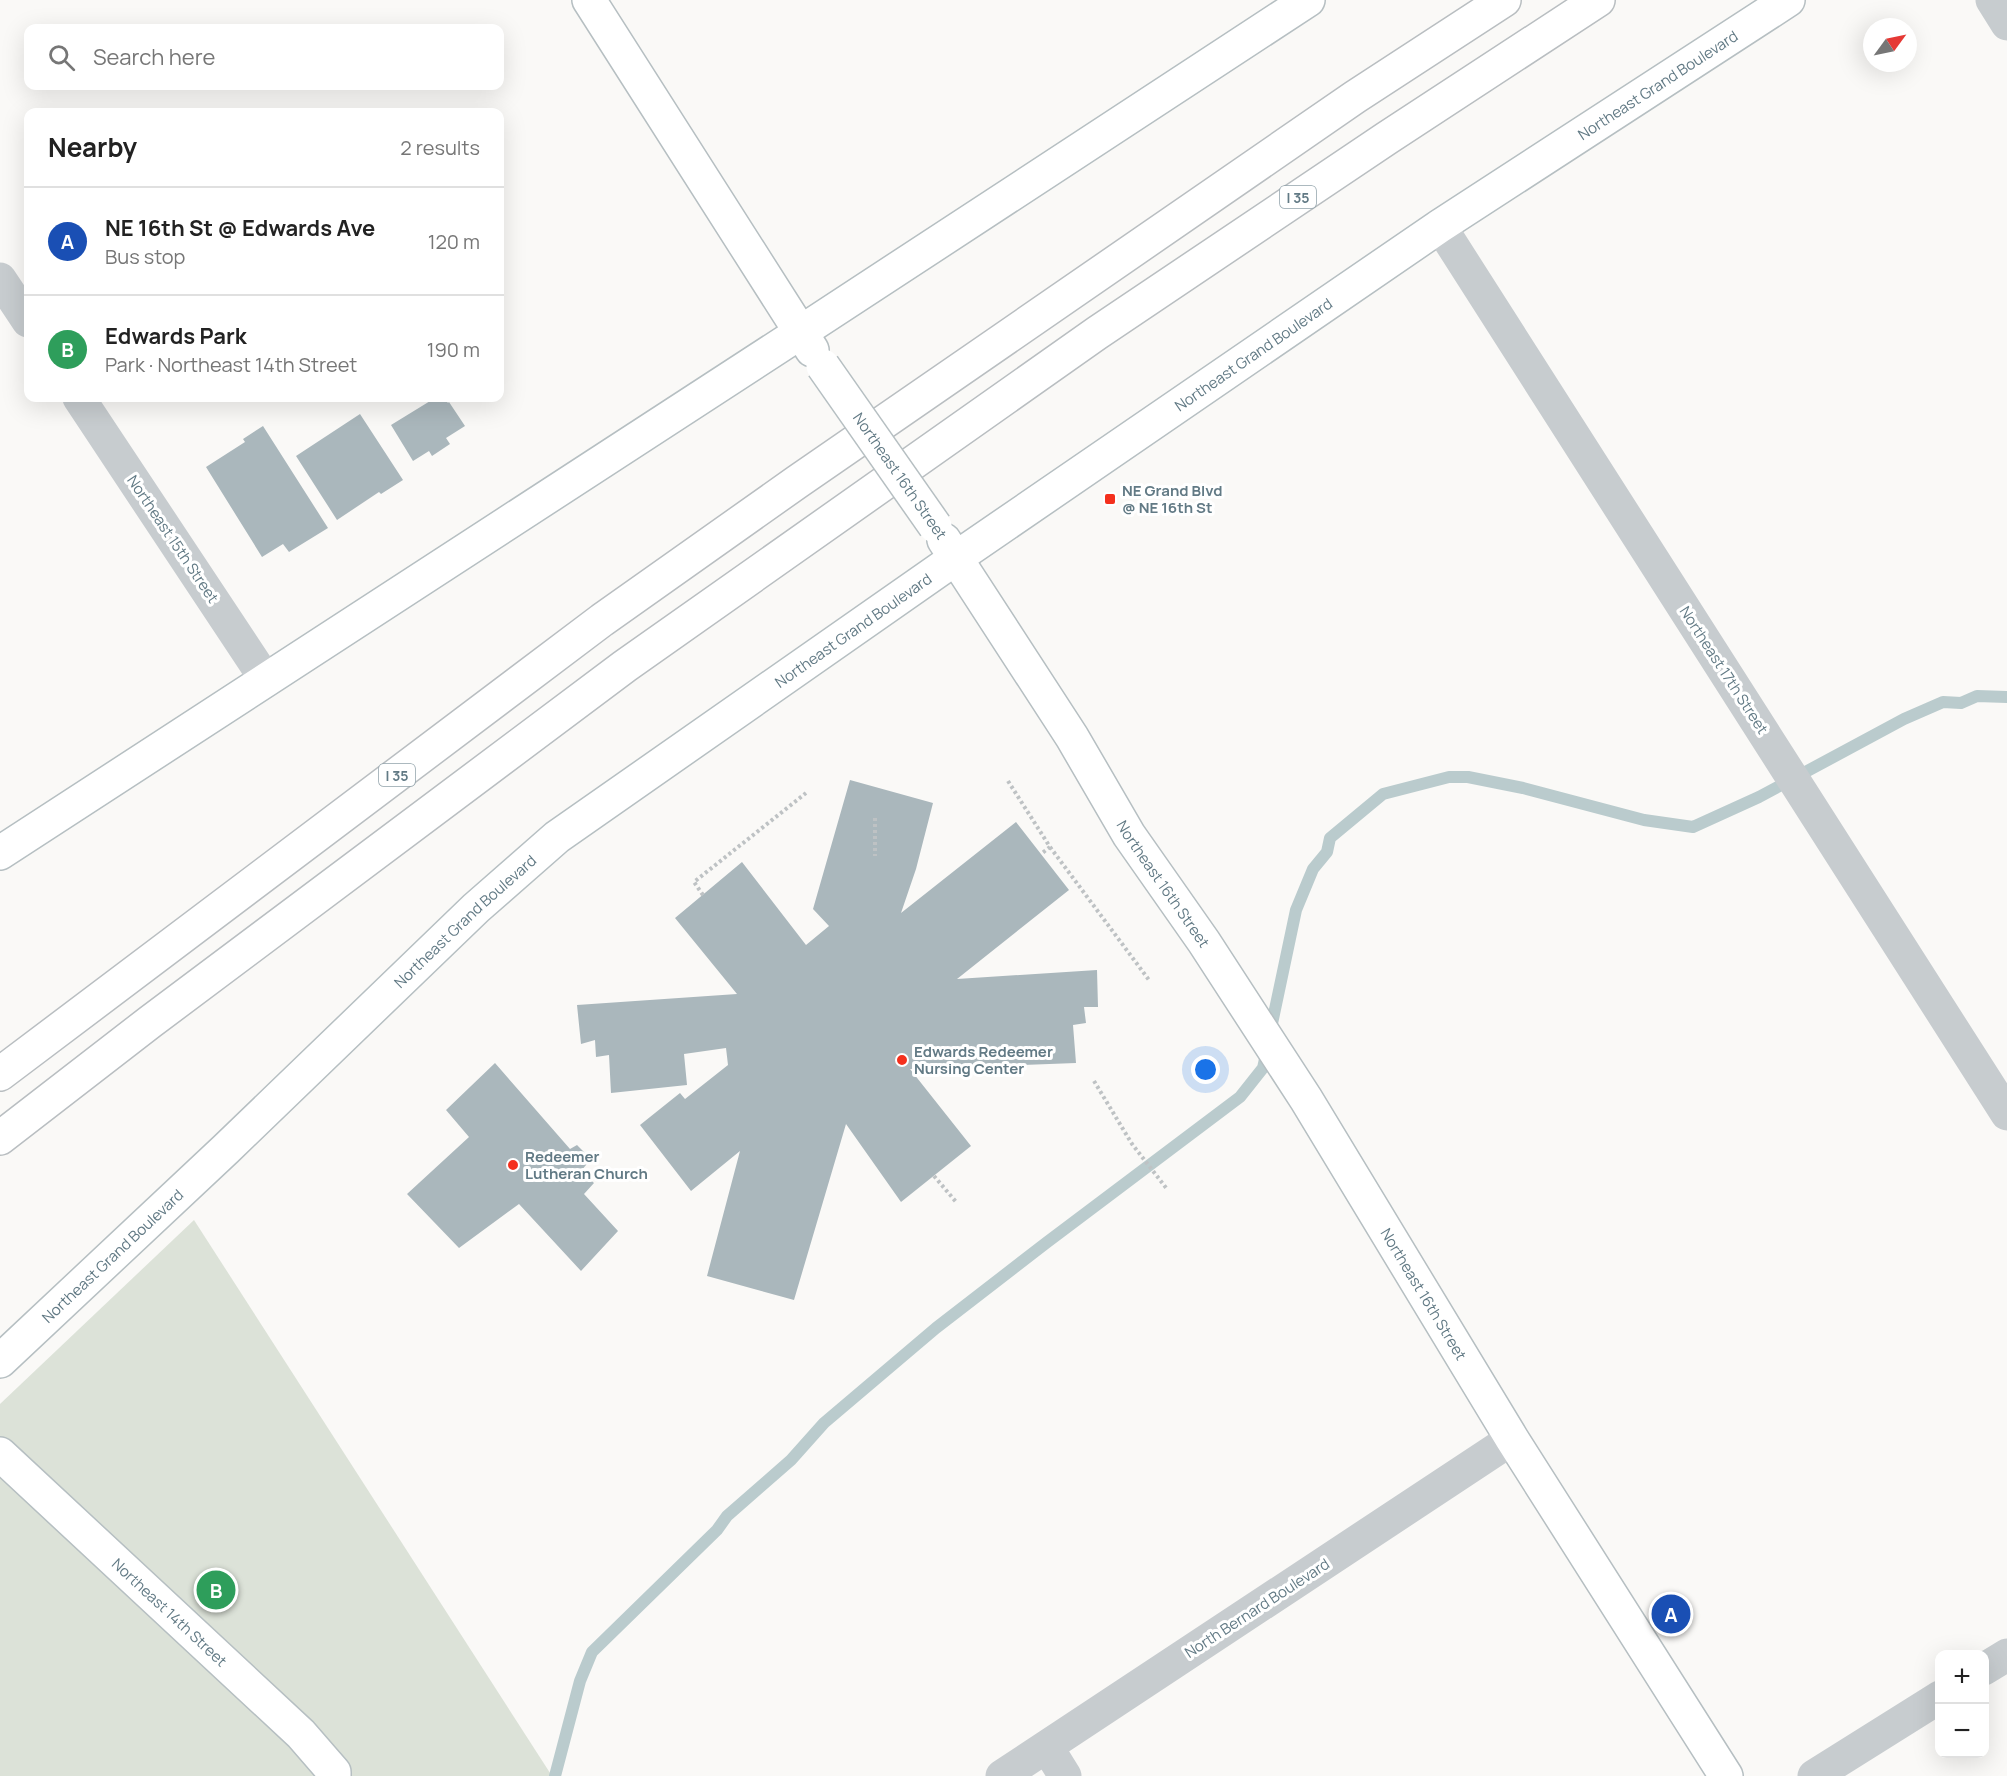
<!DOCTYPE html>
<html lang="en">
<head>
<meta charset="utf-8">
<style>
  :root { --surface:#fff; --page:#f2f2f2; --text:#222; --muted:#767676; --line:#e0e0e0; --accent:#f4301d }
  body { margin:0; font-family:Manrope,sans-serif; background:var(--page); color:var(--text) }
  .controls { position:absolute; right:18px; bottom:18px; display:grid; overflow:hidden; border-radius:12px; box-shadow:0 6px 24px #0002 }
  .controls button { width:54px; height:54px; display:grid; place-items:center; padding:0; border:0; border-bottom:2px solid var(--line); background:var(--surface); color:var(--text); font:30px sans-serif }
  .compass { position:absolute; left:1863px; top:18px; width:54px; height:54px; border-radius:50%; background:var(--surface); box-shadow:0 6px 24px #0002; rotate:57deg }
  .you { position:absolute; left:1206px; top:1070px; width:21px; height:21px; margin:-15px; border:4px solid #fff; border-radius:50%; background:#1a73e8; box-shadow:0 0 0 9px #1a73e833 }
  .badge { display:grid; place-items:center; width:39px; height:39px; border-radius:50%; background:var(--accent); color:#fff; font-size:20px; font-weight:700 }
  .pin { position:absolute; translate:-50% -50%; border:3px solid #fff; box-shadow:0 2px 6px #0006 }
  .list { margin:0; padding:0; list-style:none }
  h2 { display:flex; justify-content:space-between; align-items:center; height:78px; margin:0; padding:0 24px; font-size:26px }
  h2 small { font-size:20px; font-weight:400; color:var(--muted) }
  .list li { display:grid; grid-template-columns:39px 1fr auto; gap:18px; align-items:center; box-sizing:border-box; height:108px; padding:0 24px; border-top:2px solid var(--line) }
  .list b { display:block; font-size:22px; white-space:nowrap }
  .list p { margin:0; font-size:20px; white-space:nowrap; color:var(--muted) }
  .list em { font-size:20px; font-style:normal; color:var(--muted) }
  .icon { flex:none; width:33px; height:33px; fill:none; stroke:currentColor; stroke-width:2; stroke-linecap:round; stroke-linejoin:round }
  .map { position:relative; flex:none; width:2007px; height:1776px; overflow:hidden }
  .search { position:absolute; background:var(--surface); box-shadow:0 6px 24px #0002; left:24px; top:24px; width:480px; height:66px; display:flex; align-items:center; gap:15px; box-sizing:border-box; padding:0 21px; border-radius:12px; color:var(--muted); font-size:22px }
  .panel { position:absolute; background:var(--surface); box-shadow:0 6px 24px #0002; left:24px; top:108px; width:480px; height:294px; border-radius:12px }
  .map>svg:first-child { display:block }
</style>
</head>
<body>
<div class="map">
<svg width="2007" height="1776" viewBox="0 0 2007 1776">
  <rect width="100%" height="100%" fill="#faf9f7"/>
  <path fill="#dce2d8" d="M 194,1220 L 552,1776 L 0,1776 L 0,1404 Z"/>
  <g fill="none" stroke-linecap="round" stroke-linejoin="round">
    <path stroke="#bacbcd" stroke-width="12" d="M 1270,1033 L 1296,910 L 1313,869 L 1327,852 L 1330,838 L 1383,794 L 1449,777 L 1468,777 L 1523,788 L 1644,820 L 1693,827 L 1759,797 L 1904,719 L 1943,702 L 1961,703 L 1977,696 L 2007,697
      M 555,1776 L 580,1681 L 592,1652 L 717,1530 L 727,1516 L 791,1460 L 824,1423 L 936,1328 L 1046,1243 L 1240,1097 L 1263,1068 L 1267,1050"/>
  </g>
  <path fill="#aab7bc" d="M 435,398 L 444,398 L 448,403 L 449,402 L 465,426 L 446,438 L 450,444 L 432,456 L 429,451 L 413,461 L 391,425 Z
    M 360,414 L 403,480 L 381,494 L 379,492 L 337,520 L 296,456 Z
    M 263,426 L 328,528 L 289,552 L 283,544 L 262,557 L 206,467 L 245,442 L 243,439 Z
    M 850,780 L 933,803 L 916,869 L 901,913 L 1016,822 L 1069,890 L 957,979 L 1097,970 L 1098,1007 L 1084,1007 L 1086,1023 L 1073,1025 L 1076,1063 L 910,1069 L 971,1146 L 901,1202 L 846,1124 L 794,1300 L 707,1276 L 740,1151 L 691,1191 L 640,1125 L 680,1093 L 685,1099 L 728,1065 L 726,1048 L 684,1054 L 687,1085 L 611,1093 L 609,1055 L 596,1057 L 595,1040 L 581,1044 L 577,1005 L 737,994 L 675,918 L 742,862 L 806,945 L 829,926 L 813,909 Z
    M 495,1063 L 570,1149 L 577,1145 L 591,1159 L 581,1171 L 594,1183 L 584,1194 L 618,1231 L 581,1271 L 519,1204 L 459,1248 L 407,1194 L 469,1137 L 446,1110 Z"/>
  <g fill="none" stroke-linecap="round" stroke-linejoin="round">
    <defs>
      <g id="secondary">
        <path d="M 589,0 L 812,350"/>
        <path id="s1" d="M 944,540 L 1072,737 L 1129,835 L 1204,942 L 1306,1099 L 1512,1439 L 1726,1776"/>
        <path d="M 0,853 L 801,332 L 1308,0"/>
        <path id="s2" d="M 0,1361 L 226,1149 L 476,908 L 557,837 L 956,558 L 1440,226 L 1788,0"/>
        <path id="s3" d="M 0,1454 L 301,1734 L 334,1772 L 334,1776"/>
      </g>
      <path id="highway" d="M 0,1074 L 602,620 L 797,482 L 1355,97 L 1504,0
        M 0,1138 L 150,1022 L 625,666 L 1097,333 L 1387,138 L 1598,0"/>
    </defs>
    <use href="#secondary" stroke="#b6bfc2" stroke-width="36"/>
    <use href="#highway" stroke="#b9bec1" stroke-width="36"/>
    <path stroke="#bec2c4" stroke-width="4" stroke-dasharray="3 3" stroke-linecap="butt" d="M 1008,781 L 1050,847 L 1041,854
      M 875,818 L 875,856
      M 1050,847 L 1149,980
      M 703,895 L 694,882 L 806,793
      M 1094,1081 L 1132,1144 L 1167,1189
      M 934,1176 L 957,1203"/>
    <path stroke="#c7cccf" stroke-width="33" d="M 1992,0 L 2007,24
      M 1440,226 L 2007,1114
      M 0,279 L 28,321
      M 79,398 L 266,680
      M 1984,1669 L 2007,1655
      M 1047,1747 L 1065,1776
      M 1002,1776 L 1512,1439
      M 1814,1776 L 1940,1697"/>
    <use href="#secondary" stroke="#fff" stroke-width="33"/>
    <use href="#highway" stroke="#fff" stroke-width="33"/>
    <defs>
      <path id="secondary-bridge" d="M 823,366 L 935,526"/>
    </defs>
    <use href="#secondary-bridge" stroke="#b6bfc2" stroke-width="36" stroke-linecap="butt"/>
    <use href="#secondary-bridge" stroke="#fff" stroke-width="33"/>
  </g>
  <g fill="#f4301d" stroke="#fff" stroke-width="2">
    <rect x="1104" y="493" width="12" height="12" rx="3"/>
    <circle cx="902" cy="1060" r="6"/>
    <circle cx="513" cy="1165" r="6"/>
  </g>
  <g text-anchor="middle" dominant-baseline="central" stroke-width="6" stroke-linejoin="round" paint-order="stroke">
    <g fill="#fff" stroke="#91a2aa" stroke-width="1.5">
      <rect x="1280" y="186" width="36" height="22" rx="4.5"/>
      <rect x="379" y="764" width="36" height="22" rx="4.5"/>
    </g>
    <g font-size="14" font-weight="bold" fill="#627a85">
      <text x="1298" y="197">I 35</text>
      <text x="397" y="775">I 35</text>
    </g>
    <g font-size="15" fill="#627a85" stroke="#fff">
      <text stroke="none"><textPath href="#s2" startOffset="2098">Northeast Grand Boulevard</textPath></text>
      <text stroke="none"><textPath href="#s2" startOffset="1612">Northeast Grand Boulevard</textPath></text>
      <text transform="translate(900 476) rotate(55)">Northeast 16th Street</text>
      <text transform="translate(173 539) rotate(56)">Northeast 15th Street</text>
      <text stroke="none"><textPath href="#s2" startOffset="1126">Northeast Grand Boulevard</textPath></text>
      <text transform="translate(1724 670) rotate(57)">Northeast 17th Street</text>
      <text stroke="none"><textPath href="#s1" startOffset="408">Northeast 16th Street</textPath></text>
      <text stroke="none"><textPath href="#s2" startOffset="640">Northeast Grand Boulevard</textPath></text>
      <text stroke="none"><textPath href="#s2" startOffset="154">Northeast Grand Boulevard</textPath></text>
      <text stroke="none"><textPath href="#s1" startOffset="894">Northeast 16th Street</textPath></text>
      <text transform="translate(1257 1608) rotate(-33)">North Bernard Boulevard</text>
      <text stroke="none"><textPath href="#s3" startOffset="232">Northeast 14th Street</textPath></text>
    </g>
    <g font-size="15" font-weight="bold" fill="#627a85" stroke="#fff" text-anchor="start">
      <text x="1122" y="490">NE Grand Blvd<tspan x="1122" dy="17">@ NE 16th St</tspan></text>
      <text x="914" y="1051">Edwards Redeemer<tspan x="914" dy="17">Nursing Center</tspan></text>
      <text x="525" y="1156">Redeemer<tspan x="525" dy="17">Lutheran Church</tspan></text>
    </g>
  </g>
</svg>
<div class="controls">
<button>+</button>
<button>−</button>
</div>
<svg class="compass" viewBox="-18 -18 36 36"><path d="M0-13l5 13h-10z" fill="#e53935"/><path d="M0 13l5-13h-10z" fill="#767676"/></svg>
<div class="you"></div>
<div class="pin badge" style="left:1671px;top:1614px;background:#1a4fb4">A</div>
<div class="pin badge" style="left:216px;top:1590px;background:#2e9e5b">B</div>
<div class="search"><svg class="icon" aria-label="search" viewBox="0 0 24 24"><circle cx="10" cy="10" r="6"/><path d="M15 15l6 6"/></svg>Search here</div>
<section class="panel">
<h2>Nearby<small>2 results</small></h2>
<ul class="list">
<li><span class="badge" style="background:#1a4fb4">A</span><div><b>NE 16th St @ Edwards Ave</b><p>Bus stop</p></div><em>120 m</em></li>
<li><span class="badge" style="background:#2e9e5b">B</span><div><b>Edwards Park</b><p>Park · Northeast 14th Street</p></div><em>190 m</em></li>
</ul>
</section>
</div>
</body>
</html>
